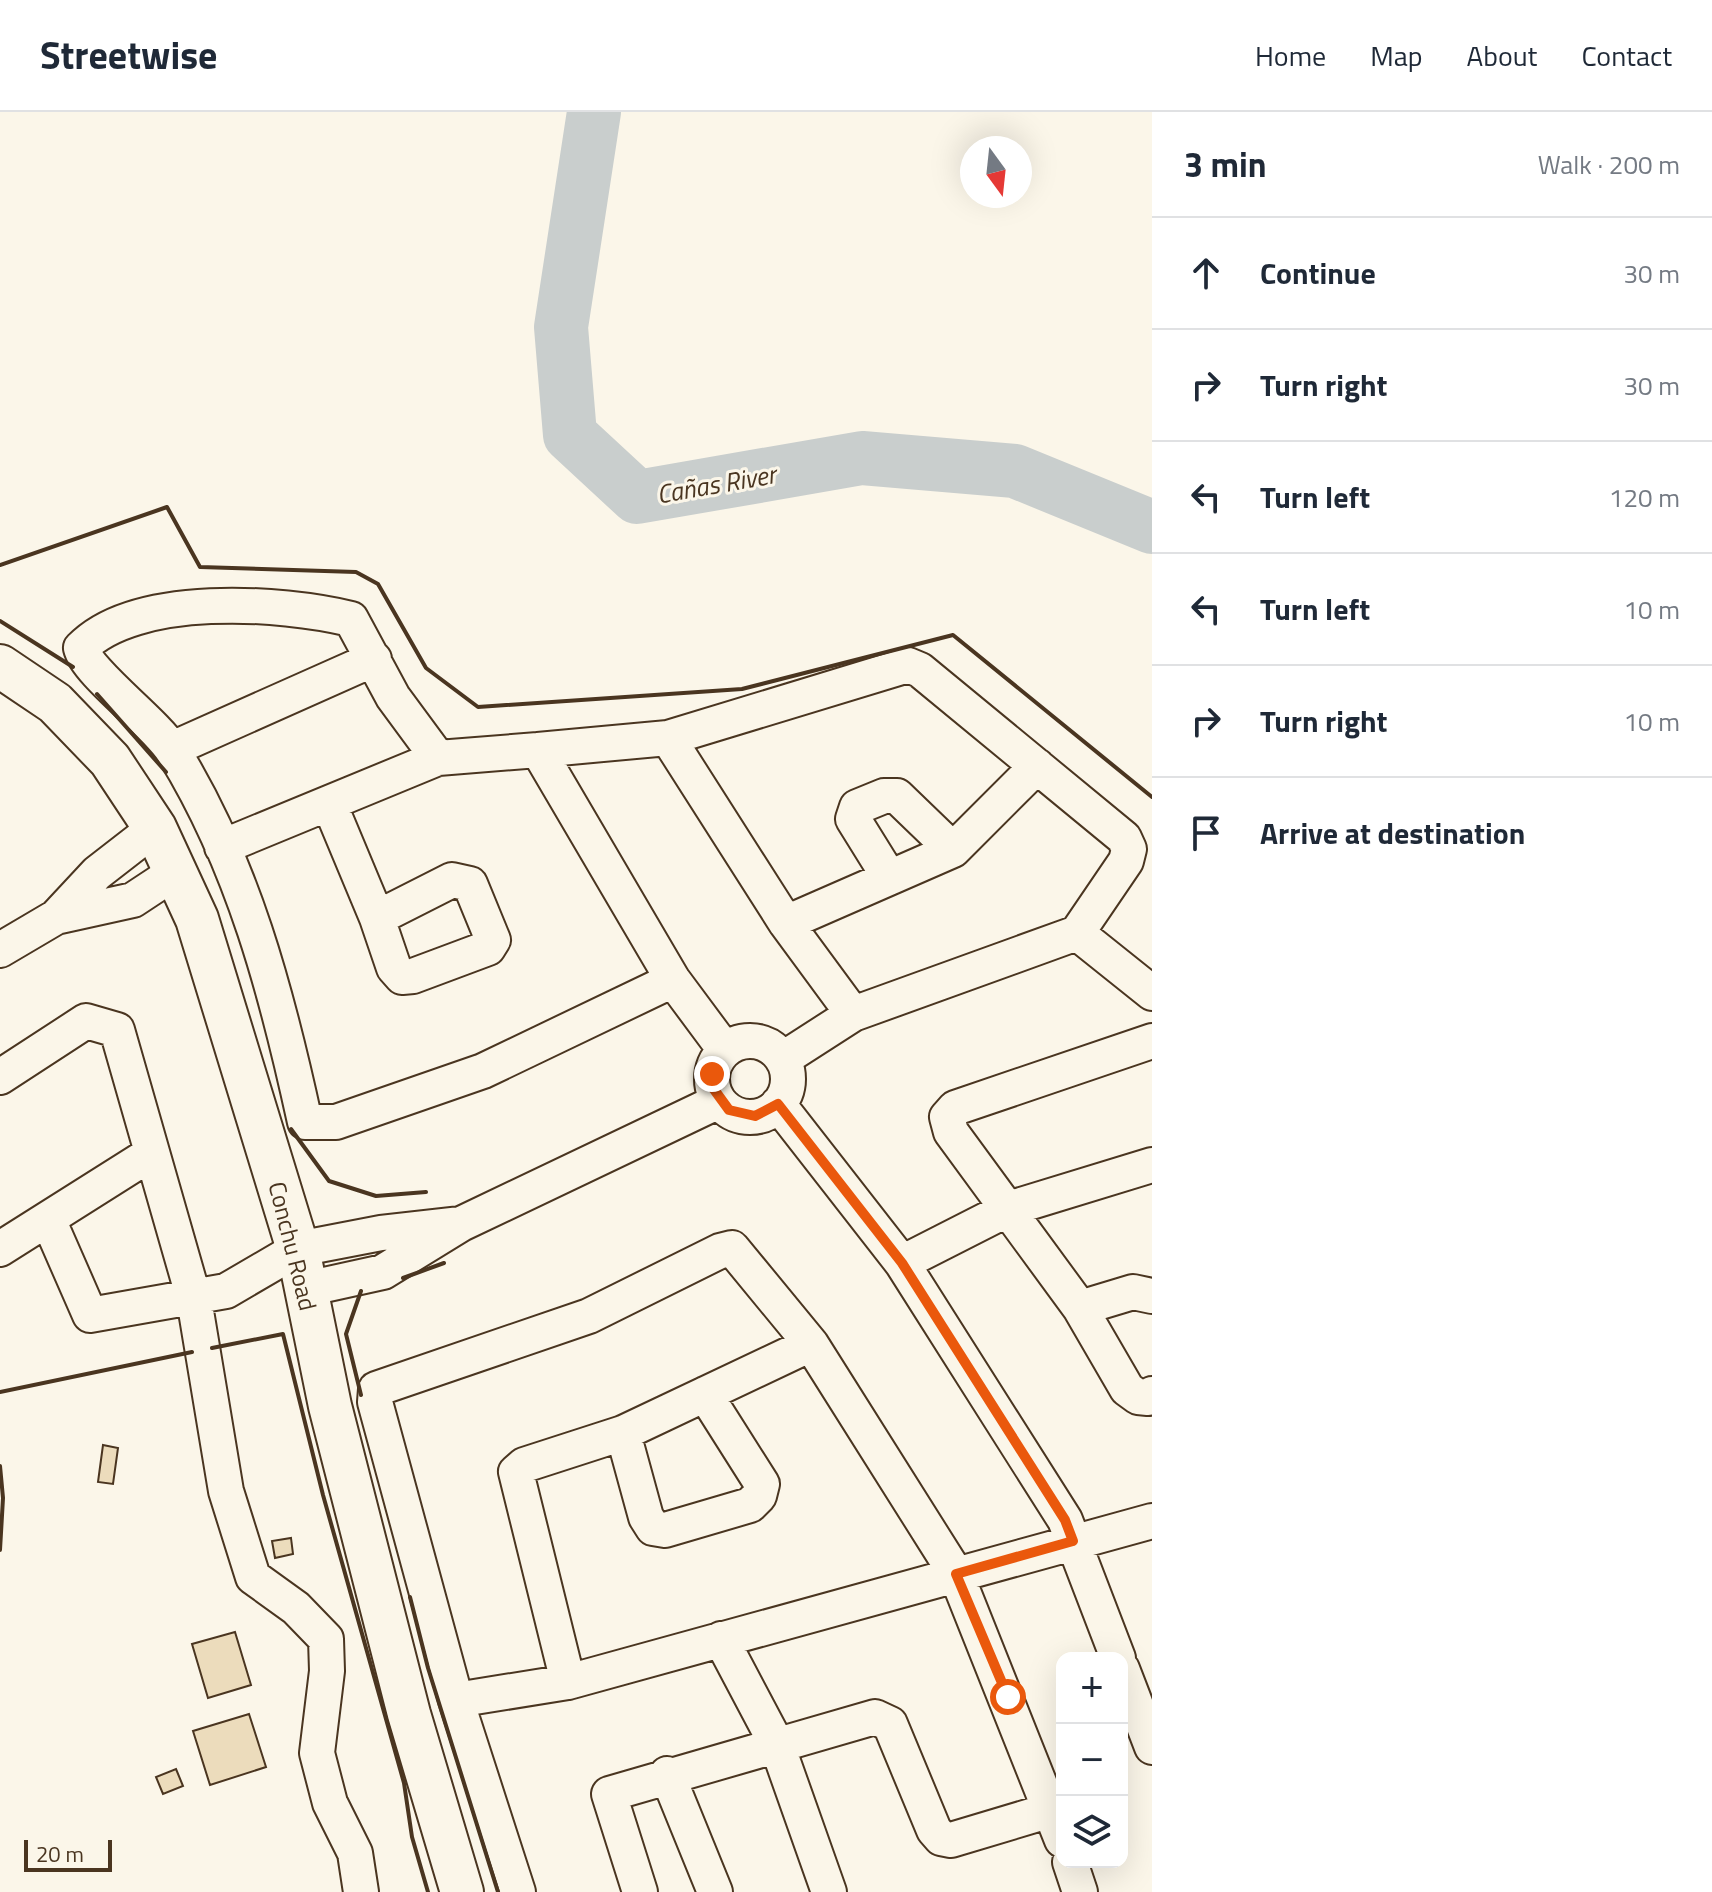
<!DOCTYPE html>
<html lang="en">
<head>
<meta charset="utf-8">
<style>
  :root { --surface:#fff; --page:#f6f6f7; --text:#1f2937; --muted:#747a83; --line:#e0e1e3 }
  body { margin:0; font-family:"Titillium Web",sans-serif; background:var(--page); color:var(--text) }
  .controls { position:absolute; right:24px; bottom:24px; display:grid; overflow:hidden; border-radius:16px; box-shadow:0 8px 32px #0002 }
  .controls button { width:72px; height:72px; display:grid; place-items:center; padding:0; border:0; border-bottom:2px solid var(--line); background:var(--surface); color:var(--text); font:40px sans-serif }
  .compass { position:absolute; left:960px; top:24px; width:72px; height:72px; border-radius:50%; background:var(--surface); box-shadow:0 8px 32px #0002; rotate:165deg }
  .scale { position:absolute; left:24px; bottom:20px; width:88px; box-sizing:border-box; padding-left:8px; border:4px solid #4a3520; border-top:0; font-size:22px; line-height:28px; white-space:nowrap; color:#4a3520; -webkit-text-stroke:6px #fbf6e9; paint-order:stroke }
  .stop { position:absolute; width:24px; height:24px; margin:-18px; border:6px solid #ea580c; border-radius:50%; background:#fff }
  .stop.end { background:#ea580c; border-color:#fff; box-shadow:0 2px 8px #0008 }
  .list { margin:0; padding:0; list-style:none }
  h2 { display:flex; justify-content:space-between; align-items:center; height:104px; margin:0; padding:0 32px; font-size:34px }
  h2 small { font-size:26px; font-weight:400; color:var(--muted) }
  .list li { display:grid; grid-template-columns:52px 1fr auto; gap:24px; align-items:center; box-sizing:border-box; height:112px; padding:0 32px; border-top:2px solid var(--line) }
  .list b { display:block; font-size:30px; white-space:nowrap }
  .list em { font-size:26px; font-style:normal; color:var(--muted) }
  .icon { flex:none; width:44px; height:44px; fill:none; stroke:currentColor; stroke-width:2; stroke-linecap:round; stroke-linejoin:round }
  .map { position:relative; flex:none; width:1152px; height:1780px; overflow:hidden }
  header { display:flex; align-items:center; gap:48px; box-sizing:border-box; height:112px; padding:0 40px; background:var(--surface); border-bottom:2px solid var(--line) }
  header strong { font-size:38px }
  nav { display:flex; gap:44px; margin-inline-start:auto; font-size:28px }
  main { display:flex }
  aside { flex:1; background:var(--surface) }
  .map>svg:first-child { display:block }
</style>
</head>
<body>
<header>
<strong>Streetwise</strong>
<nav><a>Home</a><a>Map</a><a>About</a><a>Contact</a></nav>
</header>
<main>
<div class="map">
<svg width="1152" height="1780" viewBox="0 0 1152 1780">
  <rect width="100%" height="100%" fill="#fbf6e9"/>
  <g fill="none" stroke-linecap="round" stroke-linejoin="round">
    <path stroke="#c9cecd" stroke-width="54" d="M 594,0 L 561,215 L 570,323 L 637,385 L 862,346 L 1015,359 L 1152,415"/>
  </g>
  <path fill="#ecdcbc" stroke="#4a3520" stroke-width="2" d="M 103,1333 L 118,1336 L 113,1372 L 98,1370 Z
    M 291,1426 L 293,1442 L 275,1446 L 272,1429 Z
    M 235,1520 L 251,1573 L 208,1586 L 192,1532 Z
    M 249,1602 L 266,1655 L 210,1673 L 193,1619 Z
    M 176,1657 L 183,1674 L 163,1682 L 156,1665 Z"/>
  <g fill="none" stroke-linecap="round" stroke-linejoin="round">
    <defs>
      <path id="minor" d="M 668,626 L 786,811 L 853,902
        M 172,637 L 374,547
        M 538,638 L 668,626 L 908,553 L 920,558 L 1124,726 L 1129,737 L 1126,749 L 1077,821 L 853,902 L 783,947
        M 329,691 L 377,806 L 394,856 L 402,865 L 413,864 L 488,836 L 493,828 L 470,772 L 452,768 L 377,806
        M 222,735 L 438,646
        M 889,765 L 853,707 L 857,695 L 884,684 L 897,684 L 953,738
        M 56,805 L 133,788 L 177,759
        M 786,811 L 953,738 L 1037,654
        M 1077,821 L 1152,881
        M 0,838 L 56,805 L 97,761 L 155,716
        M 673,868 L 483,959 L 336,1010 L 305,1010 C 277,881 243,752 173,639 C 153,608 87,561 81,536 C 136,480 281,490 351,507 L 393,585 L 438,646 L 538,638 L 673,868 L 725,938
        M 1152,929 L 955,996 L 947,1005 L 951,1020 L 1080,1196 L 1127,1277 L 1138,1285 L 1148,1286 L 1152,1282
        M712 967a38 38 0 1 1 76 0a38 38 0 1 1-76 0Z
        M 0,965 L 86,909 L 117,918 L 194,1187 L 226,1379 L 253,1465 L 296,1496 L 326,1527 L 327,1559 L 317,1641 L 330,1691 L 355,1741 L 361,1780
        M 778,992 L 902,1151 L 1008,1097 L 1152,1053
        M 48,1107 L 90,1203 L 226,1179 L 298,1137 L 381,1121 L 461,1112
        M 0,1137 L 152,1041
        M 902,1151 L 1065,1408 L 1118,1546
        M 306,1177 L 383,1160 L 461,1112 L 719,989
        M 1080,1196 L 1133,1180 L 1152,1184
        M 623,1321 L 646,1405 L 653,1416 L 665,1418 L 750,1393 L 759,1384 L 762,1372 L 705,1282
        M 721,1527 L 777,1633 L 829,1780
        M 1122,1557 L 1152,1635
        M 568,1570 L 516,1360 L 524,1353 L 623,1321 L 811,1232
        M 456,1588 L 568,1570 L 1152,1409
        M 667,1662 L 715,1780
        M 1070,1750 L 1080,1780
        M 518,1780 L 456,1588 L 375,1290 L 376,1277 L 589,1204 L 720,1139 L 732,1136 L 811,1232 L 956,1462 L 1062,1728
        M 640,1780 L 609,1682 L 875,1605 L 890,1612 L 934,1718 L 941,1726 L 951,1728 L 1051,1698"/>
      <path id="major" d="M 0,554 L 55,591 L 110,648 L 155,716 L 197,807 L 298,1137 L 330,1294 L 409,1602 L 462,1780"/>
    </defs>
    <use href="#minor" stroke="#4a3520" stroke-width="38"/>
    <use href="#major" stroke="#4a3520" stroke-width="46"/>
    <use href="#minor" stroke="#fbf6e9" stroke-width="34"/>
    <use href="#major" stroke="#fbf6e9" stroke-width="42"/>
    <path stroke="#4a3520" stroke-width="4" d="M 0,453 L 167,395 L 200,455 L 356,460 L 378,472 L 426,556 L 478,595 L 742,577 L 953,523 L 1152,685
      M 0,509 L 73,555
      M 97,582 L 166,660
      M 291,1017 L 329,1069 L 376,1084 L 426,1080
      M 403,1166 L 444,1151
      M 212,1236 L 283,1222 L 323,1383 L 404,1671 L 412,1725 L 428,1780
      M 0,1280 L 192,1240
      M 361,1283 L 346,1222 L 361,1179
      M 0,1354 L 3,1386 L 0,1438
      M 410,1485 L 428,1556 L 498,1780"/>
  </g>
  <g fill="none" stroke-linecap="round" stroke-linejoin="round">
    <path stroke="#ea580c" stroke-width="10" d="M 712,962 L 713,976 L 729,998 L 755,1004 L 778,992 L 902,1151 L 1065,1408 L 1073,1429 L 956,1462 L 1008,1585"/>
  </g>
  <g text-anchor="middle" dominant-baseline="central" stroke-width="6" stroke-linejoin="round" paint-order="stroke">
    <g font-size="24" fill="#4a3520" stroke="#fbf6e9">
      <text transform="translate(293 1134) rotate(76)">Conchu Road</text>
    </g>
    <g font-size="26" font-style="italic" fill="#4a3520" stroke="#fbf6e9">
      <text transform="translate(716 372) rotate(-10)">Cañas River</text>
    </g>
  </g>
</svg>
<div class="controls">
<button>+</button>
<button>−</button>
<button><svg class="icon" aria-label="layers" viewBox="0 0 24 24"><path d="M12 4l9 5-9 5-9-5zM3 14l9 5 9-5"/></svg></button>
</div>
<svg class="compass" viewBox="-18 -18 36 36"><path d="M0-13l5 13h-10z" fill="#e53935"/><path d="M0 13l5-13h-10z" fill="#747a83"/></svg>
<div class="scale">20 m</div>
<div class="stop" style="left:1008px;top:1585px"></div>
<div class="stop end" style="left:712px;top:962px"></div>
</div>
<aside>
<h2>3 min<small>Walk · 200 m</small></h2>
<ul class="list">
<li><svg class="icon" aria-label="ahead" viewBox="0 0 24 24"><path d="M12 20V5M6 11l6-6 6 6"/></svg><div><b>Continue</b></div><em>30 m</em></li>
<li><svg class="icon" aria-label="right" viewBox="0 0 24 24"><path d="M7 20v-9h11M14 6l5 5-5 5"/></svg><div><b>Turn right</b></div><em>30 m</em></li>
<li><svg class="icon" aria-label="left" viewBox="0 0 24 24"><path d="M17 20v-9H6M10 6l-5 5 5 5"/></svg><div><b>Turn left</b></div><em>120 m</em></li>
<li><svg class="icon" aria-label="left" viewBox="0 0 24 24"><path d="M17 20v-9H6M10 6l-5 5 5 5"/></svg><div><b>Turn left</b></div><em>10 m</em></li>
<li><svg class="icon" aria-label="right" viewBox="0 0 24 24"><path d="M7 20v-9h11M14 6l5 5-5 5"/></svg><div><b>Turn right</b></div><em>10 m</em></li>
<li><svg class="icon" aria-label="arrive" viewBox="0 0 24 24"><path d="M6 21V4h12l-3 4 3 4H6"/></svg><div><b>Arrive at destination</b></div></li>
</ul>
</aside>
</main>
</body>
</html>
